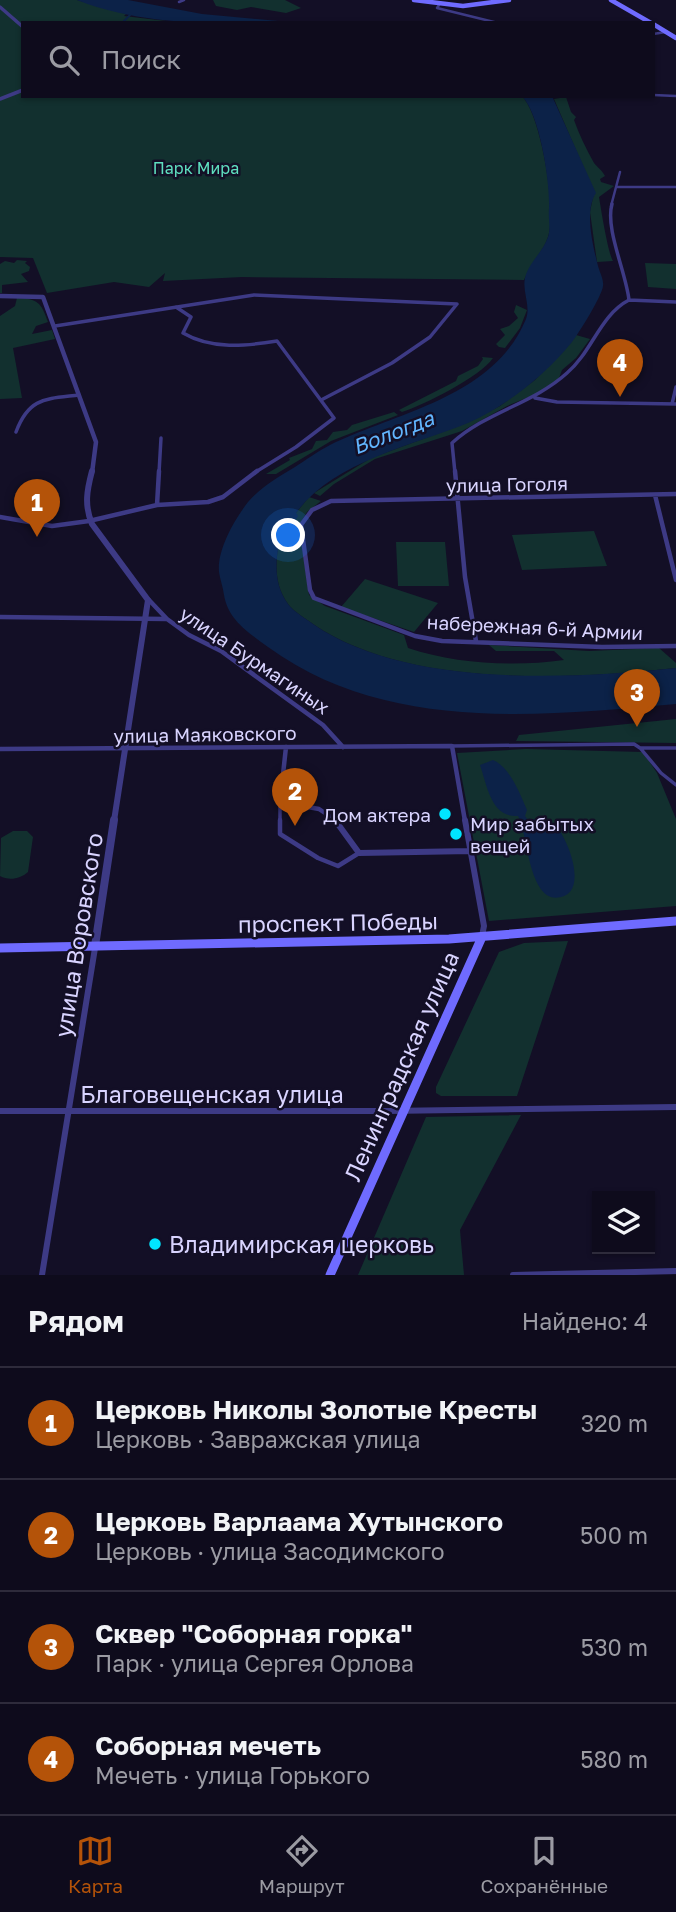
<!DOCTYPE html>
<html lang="ru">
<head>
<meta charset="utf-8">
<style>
  :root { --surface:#0e0b1c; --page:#171425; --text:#f1f3f6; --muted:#9b9ba3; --line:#2e2b3b; --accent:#b45309 }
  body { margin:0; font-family:"Golos Text",sans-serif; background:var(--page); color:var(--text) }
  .controls { position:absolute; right:21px; bottom:21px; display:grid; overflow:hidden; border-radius:0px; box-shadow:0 2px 5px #0004 }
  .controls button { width:63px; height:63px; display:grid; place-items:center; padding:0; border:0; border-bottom:2px solid var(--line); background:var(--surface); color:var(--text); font:35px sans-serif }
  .you { position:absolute; left:289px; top:536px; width:24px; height:24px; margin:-18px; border:5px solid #fff; border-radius:50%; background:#1a73e8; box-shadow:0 0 0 10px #1a73e833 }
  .badge { display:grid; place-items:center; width:46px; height:46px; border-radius:50%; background:var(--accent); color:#fff; font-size:23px; font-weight:700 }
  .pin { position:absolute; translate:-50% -58px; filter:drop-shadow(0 2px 4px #0008) }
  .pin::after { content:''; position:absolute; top:37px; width:24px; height:21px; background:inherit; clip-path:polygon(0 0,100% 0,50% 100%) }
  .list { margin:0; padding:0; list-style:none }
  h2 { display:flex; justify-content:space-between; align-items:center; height:91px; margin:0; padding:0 28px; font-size:30px }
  h2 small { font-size:23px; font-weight:400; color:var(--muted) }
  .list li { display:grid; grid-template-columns:46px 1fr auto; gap:21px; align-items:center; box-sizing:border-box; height:112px; padding:0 28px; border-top:2px solid var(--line) }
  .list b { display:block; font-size:26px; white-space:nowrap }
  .list p { margin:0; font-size:23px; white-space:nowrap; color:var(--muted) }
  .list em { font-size:23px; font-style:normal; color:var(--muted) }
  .icon { flex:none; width:38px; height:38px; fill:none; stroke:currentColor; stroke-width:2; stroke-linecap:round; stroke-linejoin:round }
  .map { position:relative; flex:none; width:676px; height:1275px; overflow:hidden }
  .search { position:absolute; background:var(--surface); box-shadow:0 2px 5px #0004; left:21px; right:21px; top:21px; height:77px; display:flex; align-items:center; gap:18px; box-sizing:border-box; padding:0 24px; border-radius:0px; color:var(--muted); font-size:26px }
  .sheet { height:539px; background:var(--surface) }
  nav { display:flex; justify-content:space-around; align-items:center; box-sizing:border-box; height:98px; border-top:2px solid var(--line); background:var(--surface); font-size:19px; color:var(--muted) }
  nav a { display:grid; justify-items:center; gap:4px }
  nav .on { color:var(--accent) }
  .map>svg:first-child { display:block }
</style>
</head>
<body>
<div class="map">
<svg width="676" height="1275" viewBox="0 0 676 1275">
  <rect width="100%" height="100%" fill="#130f26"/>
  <path fill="#12302f" d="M 0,0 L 77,0 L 126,14 L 124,16 L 183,23 L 23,23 L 23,96 L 522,96 C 541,115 557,211 548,237 C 543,252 530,265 524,280 L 242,277 L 163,281 L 165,273 L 149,287 L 114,282 L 47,293 L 33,258 L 0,257 Z
    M 213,0 L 285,0 L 301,8 L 286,13 L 251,7 L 237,10 L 216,6 Z
    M 566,97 L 571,112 L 576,117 L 574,120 C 579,134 586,149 594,163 C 598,168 602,170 605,176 L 600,179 L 601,182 L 614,186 L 599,197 C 601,209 608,253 613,261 L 597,262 L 590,212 L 594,192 L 554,99 Z
    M 17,260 L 27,261 L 25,263 L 30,267 L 29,271 L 21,274 L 28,282 L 2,285 L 2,293 L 0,293 L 0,264 L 5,261 L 14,263 Z
    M 645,263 L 676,264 L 676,289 L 648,287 Z
    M 17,298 C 38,299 41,302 48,322 L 36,326 L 32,334 L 52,330 L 55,339 L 13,348 L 22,398 L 0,399 L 0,316 L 15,306 Z
    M 516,305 L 527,310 L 520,328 L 505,348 L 499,347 L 496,344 L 505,335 L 500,329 L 509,326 L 518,318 L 514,312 Z
    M 576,335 L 590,339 L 576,358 L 562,370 L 559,378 L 543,391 L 507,406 L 462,431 L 375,459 L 334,484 L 320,496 L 314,493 L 371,458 L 469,422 L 500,406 L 535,380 Z
    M 482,357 L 493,358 C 480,377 424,405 402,412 L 399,410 L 456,381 L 458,376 L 478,366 L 483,359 Z
    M 394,412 L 398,415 L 331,441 L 276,474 L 266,474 L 290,460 L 289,458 L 312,449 L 316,441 L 327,440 L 333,432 L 347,430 L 352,425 Z
    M 309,497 L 321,501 L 307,512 L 299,525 L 309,595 L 325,606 L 404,635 L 408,648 C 456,664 514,667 564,660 L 554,651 L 496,651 L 489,645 L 589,651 L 659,648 L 676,663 L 676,668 C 568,680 406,688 313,624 C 305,618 294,612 288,604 C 271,581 276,552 283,527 L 293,524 L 295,514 Z
    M 594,531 L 607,566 L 522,570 L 512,535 Z
    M 396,542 L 445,542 L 449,586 L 398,586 Z
    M 365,579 L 438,603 L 414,632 L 341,607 Z
    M 676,719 L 676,743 L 516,741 L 519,735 Z
    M 526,749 L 643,752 L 657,773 L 676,819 L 676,906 L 489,921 L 457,753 Z
    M 13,831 L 27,831 L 33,837 L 28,872 C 20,879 9,881 0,876 L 1,838 Z
    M 568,941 L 517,1096 L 441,1096 L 436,1093 L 436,1087 L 499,952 L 524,943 Z
    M 521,1115 L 460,1230 L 464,1275 L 358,1275 L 426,1117 Z"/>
  <path fill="#0c2248" d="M 77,0 L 128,0 L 202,14 L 300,23 C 225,23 148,28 77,0 Z
    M 522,96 L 552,96 L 596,193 C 584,211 593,246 598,266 C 600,273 604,280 603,286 C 602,296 579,333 572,342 C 545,375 507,406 468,423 C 411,446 333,462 296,513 L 298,516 L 293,524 L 283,527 C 276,552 271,581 288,604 C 294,612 305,618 313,624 C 406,688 568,679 676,668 L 676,704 C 539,716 386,733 268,647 C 249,633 228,620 224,595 C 223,587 220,579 219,572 C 217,549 235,519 248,502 C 261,487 278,477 295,467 C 306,460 318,451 330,445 C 398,412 494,397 526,319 C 531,306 522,291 525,278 C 529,262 543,252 548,237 C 551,229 548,217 549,208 C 550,182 540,115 522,96 Z
    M 493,760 C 510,767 520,794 527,810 L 525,816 L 528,820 C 535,819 543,818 550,821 C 566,830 588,887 564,896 C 528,910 528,831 518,816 C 491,818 487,785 480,765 Z"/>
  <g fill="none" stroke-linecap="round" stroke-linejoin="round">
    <path stroke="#0c2248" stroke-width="2" d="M 122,23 L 130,15"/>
    <path stroke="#3d3a85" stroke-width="3.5" d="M 452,746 L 634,744 L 640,748 L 676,748
      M 641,749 L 661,773 L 676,785
      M 280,802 L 280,821"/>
    <path stroke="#3d3a85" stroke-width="4.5" d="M 280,820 L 280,834 L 318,858 L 338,866 L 359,853"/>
    <path stroke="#3d3a85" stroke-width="2.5" d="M 179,2 L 184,0
      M 439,5 L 437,8 L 498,23
      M 653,34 L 666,32
      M 653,95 L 676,96
      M 617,187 L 676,187
      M 611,206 L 620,172"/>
    <path stroke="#3d3a85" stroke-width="3.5" d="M 629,300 L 676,302
      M 176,307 L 191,317 L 183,333 C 212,350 246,346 277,341 L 334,418 L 296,447 L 254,473
      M 55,326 L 254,295 L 457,304
      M 535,398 L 557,402 L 676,404
      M 323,399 L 392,363 L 430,337 L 457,304
      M 672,404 L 676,387
      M 16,432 C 29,397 46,399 79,395
      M 159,473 L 161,438
      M 455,473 L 452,443 C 486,412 533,404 567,373 C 592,352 600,315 629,300 C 626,272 605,229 612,204"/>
    <path stroke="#3d3a85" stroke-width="4.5" d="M 455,471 L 465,577 L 476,641
      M 676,494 L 331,501 L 312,510 L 301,525 L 310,590 L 314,598 L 415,636 L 442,641 L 602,647 L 676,646
      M 655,495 L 676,580
      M 157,505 L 208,502 L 223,497 L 257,471
      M 0,517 L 52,526 L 89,521 L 157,505 L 159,471
      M 149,600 L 167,619 L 189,635 L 221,651 L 323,725 L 343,747
      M 0,617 L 166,619
      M 286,747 L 280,802 L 319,809 L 337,821
      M 0,749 L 452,746 L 465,821"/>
    <path stroke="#3d3a85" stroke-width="6" d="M 335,820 L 359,853 L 471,851
      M 465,820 L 484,926 L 482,936
      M 0,1111 L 387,1111 L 676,1107
      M 42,1275 L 95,948
      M 513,1275 L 676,1271"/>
    <path stroke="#3d3a85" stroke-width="3.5" d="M 0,7 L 23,27
      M 0,99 L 23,90"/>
    <path stroke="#3d3a85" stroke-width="4.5" d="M 0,296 L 43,297 L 96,442 L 92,473"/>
    <path stroke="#3d3a85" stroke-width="6" d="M 92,471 C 87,490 84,505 92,524 L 148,600 L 114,821"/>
    <path stroke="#3d3a85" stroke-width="8" d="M 95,946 L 114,820"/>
    <path stroke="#6f6bff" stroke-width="4.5" d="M 414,0 L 463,6 L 509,0
      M 611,0 L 651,23
      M 653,24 L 676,38"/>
    <path stroke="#6f6bff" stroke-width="9" d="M 0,948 L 449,939 L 676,921
      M 330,1275 L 482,937"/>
  </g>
  <g fill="#00e5ff" stroke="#130f26" stroke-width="2.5">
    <circle cx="445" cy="814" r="7"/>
    <circle cx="456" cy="834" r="7"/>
    <circle cx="155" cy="1244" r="7"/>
  </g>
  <g text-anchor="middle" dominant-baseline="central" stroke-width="5" stroke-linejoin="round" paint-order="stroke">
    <g font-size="16" fill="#5fe0c0" stroke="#130f26">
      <text x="196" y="168">Парк Мира</text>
    </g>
    <g font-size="19" fill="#d9d4ff" stroke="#130f26">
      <text transform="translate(507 484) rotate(-1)">улица Гоголя</text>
      <text transform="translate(535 627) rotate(3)">набережная 6-й Армии</text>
      <text transform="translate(255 660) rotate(34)">улица Бурмагиных</text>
      <text transform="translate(205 734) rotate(-1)">улица Маяковского</text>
    </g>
    <g font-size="19" fill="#d9d4ff" stroke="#130f26" text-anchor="end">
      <text x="431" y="814">Дом актера</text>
      <text x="470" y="823" text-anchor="start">Мир забытых<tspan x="470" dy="22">вещей</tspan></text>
    </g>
    <g font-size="21" font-style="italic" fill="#62b6ff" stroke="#130f26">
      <text transform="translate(393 432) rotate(-21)">Вологда</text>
    </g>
    <g font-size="23" fill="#d9d4ff" stroke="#130f26">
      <text transform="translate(338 922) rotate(-1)">проспект Победы</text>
      <text transform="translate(78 935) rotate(-81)">улица Воровского</text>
      <text transform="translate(401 1066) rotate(-66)">Ленинградская улица</text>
      <text x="212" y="1094">Благовещенская улица</text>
    </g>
    <g font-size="23" fill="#d9d4ff" stroke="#130f26" text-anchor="start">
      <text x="169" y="1244">Владимирская церковь</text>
    </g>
  </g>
</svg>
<div class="controls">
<button><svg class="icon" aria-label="layers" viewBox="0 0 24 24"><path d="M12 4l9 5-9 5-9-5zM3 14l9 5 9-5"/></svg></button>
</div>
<div class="you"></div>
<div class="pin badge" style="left:37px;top:537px">1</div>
<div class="pin badge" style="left:295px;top:826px">2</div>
<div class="pin badge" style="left:637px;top:727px">3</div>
<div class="pin badge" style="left:620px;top:397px">4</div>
<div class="search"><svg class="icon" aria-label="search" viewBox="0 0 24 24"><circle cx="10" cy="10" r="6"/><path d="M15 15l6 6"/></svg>Поиск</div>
</div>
<section class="sheet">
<h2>Рядом<small>Найдено: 4</small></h2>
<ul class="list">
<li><span class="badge">1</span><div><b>Церковь Николы Золотые Кресты</b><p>Церковь · Завражская улица</p></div><em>320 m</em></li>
<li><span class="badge">2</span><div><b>Церковь Варлаама Хутынского</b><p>Церковь · улица Засодимского</p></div><em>500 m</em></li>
<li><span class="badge">3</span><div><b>Сквер &quot;Соборная горка&quot;</b><p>Парк · улица Сергея Орлова</p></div><em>530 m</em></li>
<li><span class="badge">4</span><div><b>Соборная мечеть</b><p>Мечеть · улица Горького</p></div><em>580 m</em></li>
</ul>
</section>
<nav>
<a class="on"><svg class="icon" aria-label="map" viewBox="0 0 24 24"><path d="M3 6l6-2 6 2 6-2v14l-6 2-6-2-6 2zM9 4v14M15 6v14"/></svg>Карта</a>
<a><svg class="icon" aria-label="directions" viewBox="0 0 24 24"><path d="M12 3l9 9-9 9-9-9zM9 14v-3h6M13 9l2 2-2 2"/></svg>Маршрут</a>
<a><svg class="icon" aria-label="saved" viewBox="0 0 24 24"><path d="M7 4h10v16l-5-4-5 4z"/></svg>Сохранённые</a>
</nav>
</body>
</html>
